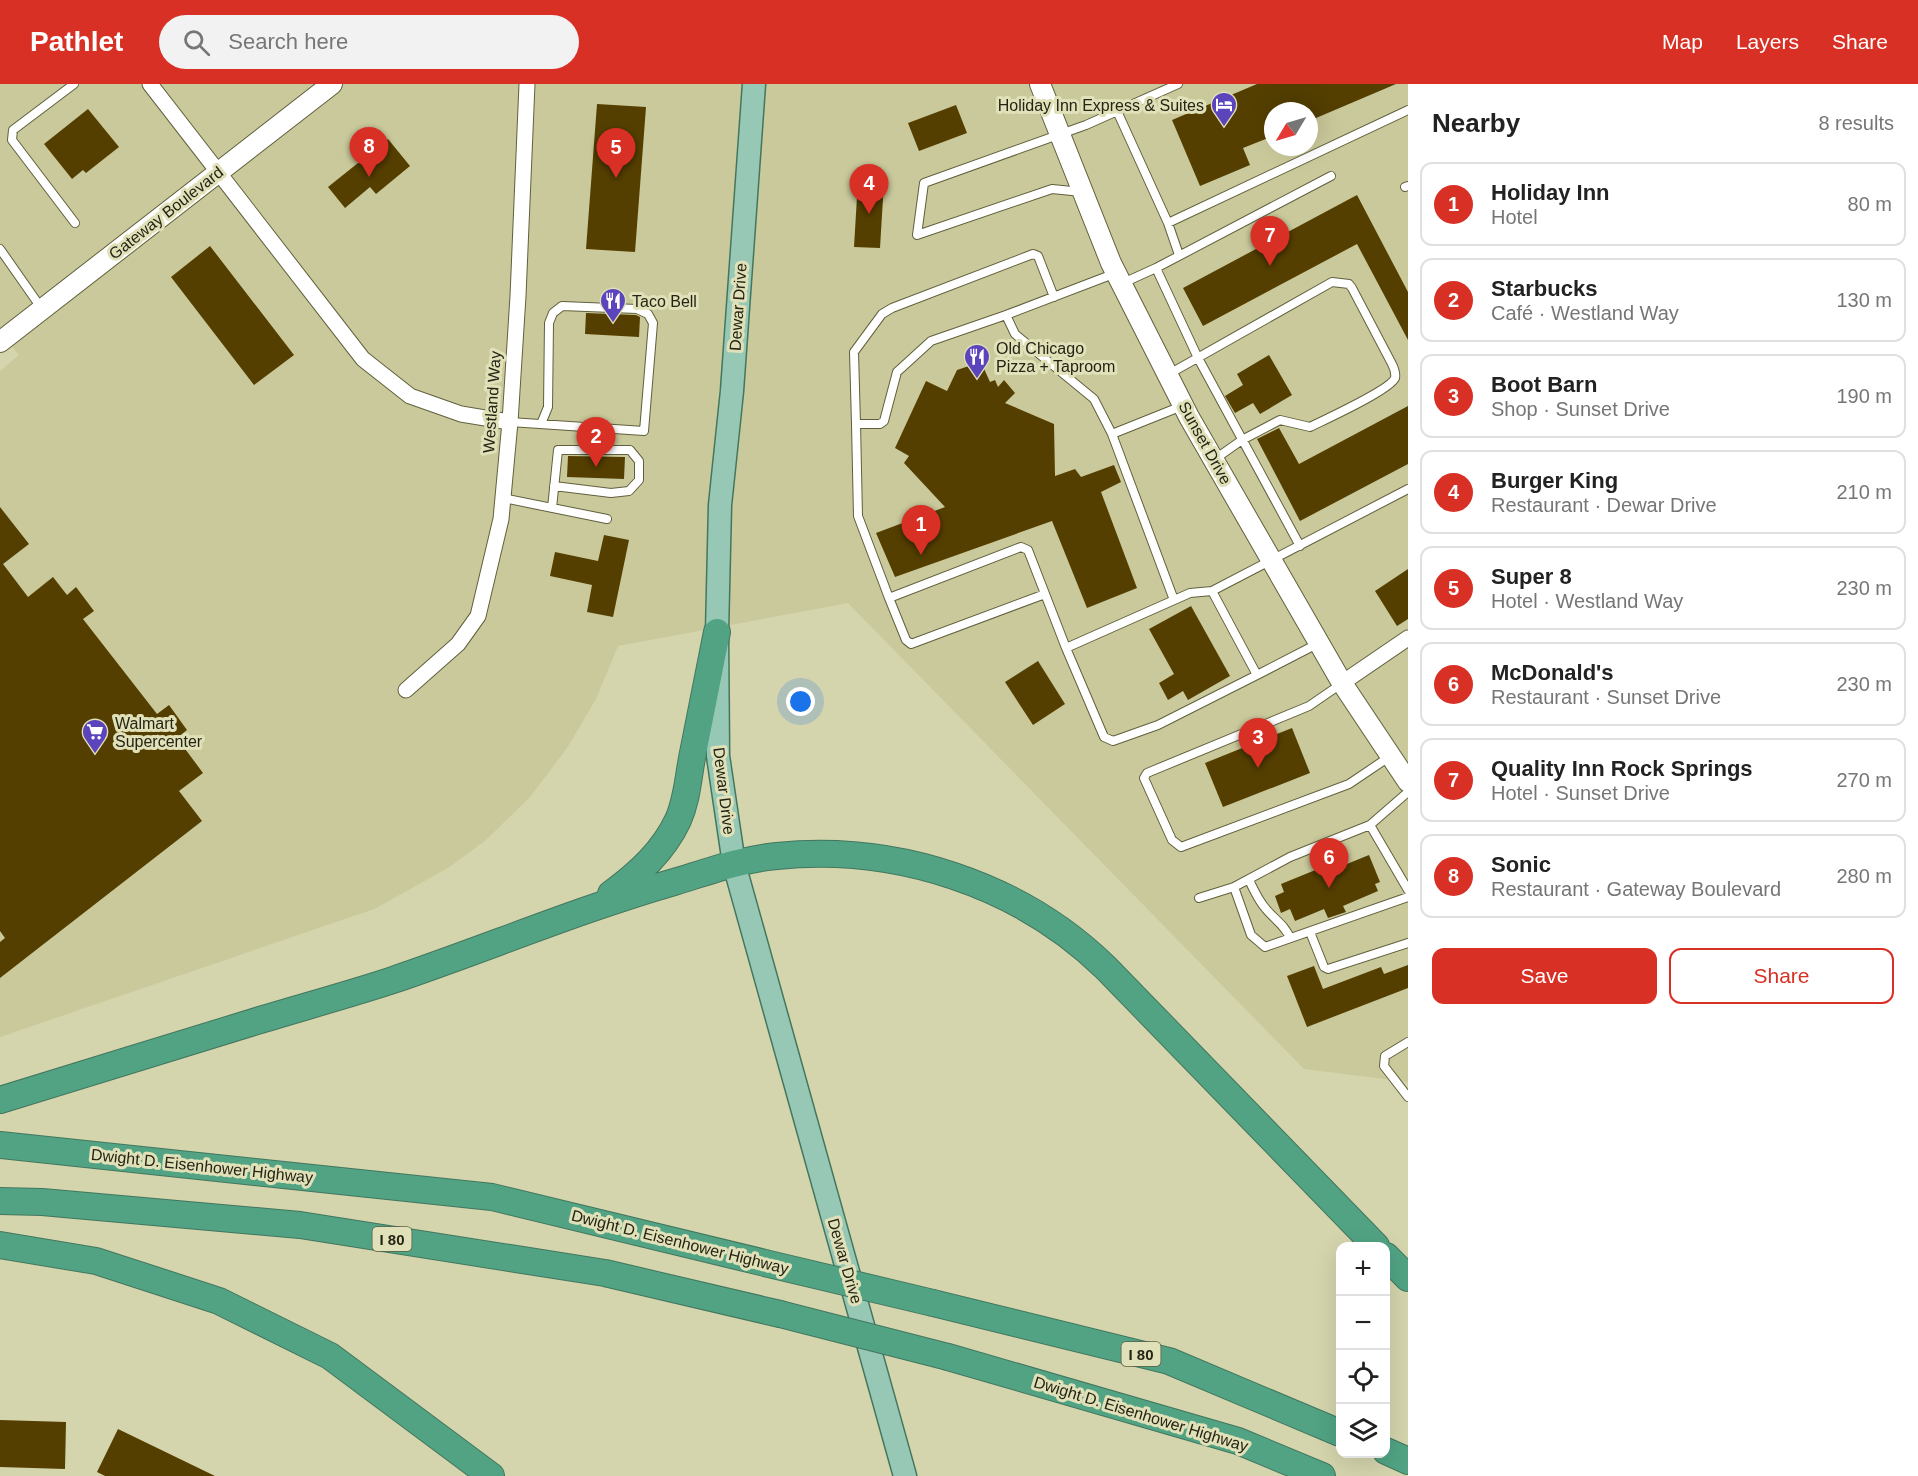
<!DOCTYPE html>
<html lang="en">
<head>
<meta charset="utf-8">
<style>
  :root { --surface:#fff; --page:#f2f2f2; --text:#222; --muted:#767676; --line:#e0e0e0; --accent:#d93025 }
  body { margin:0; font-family:Helvetica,sans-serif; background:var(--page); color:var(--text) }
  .controls { position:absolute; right:18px; bottom:18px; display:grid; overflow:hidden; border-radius:12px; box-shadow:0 6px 24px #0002 }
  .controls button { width:54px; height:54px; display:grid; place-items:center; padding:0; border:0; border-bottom:2px solid var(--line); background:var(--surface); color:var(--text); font:30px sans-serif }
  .compass { position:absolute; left:1264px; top:18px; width:54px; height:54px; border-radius:50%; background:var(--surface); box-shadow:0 6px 24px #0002; rotate:232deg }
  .you { position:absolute; left:801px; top:618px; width:21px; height:21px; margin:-15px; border:4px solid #fff; border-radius:50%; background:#1a73e8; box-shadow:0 0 0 9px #1a73e833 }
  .badge { display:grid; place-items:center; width:39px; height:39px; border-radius:50%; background:var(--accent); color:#fff; font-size:20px; font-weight:700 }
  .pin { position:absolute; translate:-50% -50px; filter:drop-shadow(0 2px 3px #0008) }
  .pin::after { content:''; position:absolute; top:32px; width:21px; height:18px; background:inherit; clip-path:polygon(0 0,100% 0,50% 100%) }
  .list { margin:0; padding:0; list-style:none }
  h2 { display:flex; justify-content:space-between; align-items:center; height:78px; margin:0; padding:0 24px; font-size:26px }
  h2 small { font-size:20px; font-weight:400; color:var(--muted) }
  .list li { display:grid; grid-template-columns:39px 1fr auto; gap:18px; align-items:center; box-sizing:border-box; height:84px; margin:0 12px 12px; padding:0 12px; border:2px solid var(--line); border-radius:12px }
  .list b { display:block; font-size:22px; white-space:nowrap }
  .list p { margin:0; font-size:20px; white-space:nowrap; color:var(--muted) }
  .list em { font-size:20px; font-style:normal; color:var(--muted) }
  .actions { display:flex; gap:12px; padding:18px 24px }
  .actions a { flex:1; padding:14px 0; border:2px solid var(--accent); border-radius:12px; text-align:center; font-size:21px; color:var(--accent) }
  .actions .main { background:var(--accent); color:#fff }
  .icon { flex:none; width:33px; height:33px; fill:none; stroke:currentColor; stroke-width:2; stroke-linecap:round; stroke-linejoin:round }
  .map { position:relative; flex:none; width:1408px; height:1392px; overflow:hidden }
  header { display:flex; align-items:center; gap:36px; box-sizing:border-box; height:84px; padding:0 30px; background:var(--accent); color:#fff }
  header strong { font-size:28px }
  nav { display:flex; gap:33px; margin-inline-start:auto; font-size:21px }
  .search { width:420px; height:54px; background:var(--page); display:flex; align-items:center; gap:15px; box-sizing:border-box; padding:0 21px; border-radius:33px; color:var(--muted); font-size:22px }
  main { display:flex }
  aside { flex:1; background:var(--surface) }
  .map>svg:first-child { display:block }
</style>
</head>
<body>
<header>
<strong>Pathlet</strong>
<div class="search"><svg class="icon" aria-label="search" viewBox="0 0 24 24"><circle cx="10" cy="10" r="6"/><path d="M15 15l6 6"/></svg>Search here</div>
<nav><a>Map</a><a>Layers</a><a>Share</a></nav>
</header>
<main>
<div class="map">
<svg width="1408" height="1392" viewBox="0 0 1408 1392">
  <rect width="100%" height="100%" fill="#d4d4ad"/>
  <path fill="#cac99b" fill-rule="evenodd" d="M 0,0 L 1408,0 L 1408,998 L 1304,985 L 848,519 L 618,562 L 596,615 L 567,664 L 530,713 L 486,756 L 448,784 L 374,825 L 0,953 L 0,287 L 19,271 L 0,247 ZM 1273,27 L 1309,27 L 1309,63 L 1273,63 Z"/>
  <path fill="#543f00" d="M 1257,0 L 1396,0 L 1309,37 L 1309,27 L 1273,27 L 1273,52 L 1243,64 L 1250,81 L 1200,102 L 1172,36 Z
    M 597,20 L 646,23 L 635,168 L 586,165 Z
    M 956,21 L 967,49 L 919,67 L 908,39 Z
    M 88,25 L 119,63 L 86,89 L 83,86 L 72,95 L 44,60 Z
    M 388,55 L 410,82 L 376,110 L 370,103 L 345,124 L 328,103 Z
    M 858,96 L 884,98 L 880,164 L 854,163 Z
    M 1357,111 L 1408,208 L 1408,256 L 1357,160 L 1203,242 L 1183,204 Z
    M 210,162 L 294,271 L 254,301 L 171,193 Z
    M 586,229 L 636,231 L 640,233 L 639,253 L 585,250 Z
    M 1269,271 L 1292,311 L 1260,330 L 1253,319 L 1235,329 L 1225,312 L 1243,301 L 1237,290 Z
    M 981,278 L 990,298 L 995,296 L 998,303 L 1004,296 L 1015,309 L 1005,319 L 1054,340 L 1055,392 L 1075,385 L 1081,393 L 1114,381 L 1121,398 L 1101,408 L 1137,504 L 1087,524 L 1052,437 L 895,493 L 876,449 L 945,423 L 904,379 L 909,372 L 895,364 L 926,297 L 947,307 L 957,286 Z
    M 1408,322 L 1408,380 L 1300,437 L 1257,355 L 1279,344 L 1299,380 Z
    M 568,372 L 625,373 L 624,395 L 567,393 Z
    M 0,423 L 29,460 L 3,480 L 28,513 L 53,493 L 67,511 L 76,503 L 94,527 L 83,535 L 157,630 L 169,621 L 187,646 L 177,654 L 203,689 L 179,707 L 202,737 L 0,894 L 0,858 L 5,854 L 0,847 Z
    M 604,451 L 629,456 L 613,533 L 587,528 L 592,501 L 550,492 L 555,468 L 598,477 Z
    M 1408,485 L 1408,535 L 1397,542 L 1375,507 Z
    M 1191,522 L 1230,592 L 1188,616 L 1183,607 L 1168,616 L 1159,599 L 1174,590 L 1149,545 Z
    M 1038,577 L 1065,620 L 1033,641 L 1005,598 Z
    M 1292,644 L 1310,689 L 1223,723 L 1205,679 Z
    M 1369,771 L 1380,798 L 1375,800 L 1378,807 L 1343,822 L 1346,828 L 1328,834 L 1324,825 L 1295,837 L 1290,825 L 1281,829 L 1275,812 L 1284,808 L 1281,800 L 1340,776 L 1342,782 Z
    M 1408,881 L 1408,904 L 1307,943 L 1287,892 L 1314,882 L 1323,905 L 1381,883 L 1384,890 Z
    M 0,1336 L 66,1338 L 65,1385 L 0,1383 Z
    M 118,1345 L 215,1392 L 105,1392 L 97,1388 Z"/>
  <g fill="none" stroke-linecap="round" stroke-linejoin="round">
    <defs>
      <path id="lane" d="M 74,0 L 13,46 L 12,56 L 75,139
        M 1117,27 L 1168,139 L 1179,171
        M 1405,103 L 1408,102
        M 1082,108 L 1052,105 L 917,151 L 924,99 L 1086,41 L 1178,0
        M 1168,139 L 1408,26
        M 0,165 L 42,225
        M 1156,184 L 1198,274 L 1300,462
        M 1116,189 L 1006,231 L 1015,250 L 1094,315 L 1112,350 L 1182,322
        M 1123,199 L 1156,184 L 1331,92
        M 1006,231 L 931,257 L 897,288 L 884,337 L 880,340 L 856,340 L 854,268 L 882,230 L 892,224 L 1033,170 L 1038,172 L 1054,213
        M 1169,290 L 1332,198 L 1349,200 L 1352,204 L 1392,280 C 1394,284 1396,289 1395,294 C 1390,306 1324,336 1310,343 L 1280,336 L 1242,356 L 1215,375
        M 510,338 L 644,347 L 653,239 L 648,230 L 637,225 L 562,222 L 553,229 L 549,239 L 548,323 L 541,340
        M 856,340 L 858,432 L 889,514
        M 1112,350 L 1174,516
        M 503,414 L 607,435
        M 552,424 L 558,366 L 630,366 L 639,377 L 639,396 L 629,407 L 611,409 L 554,402
        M 1212,507 L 1190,509 L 1066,564 L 1104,653 L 1113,657 L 1158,641 L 1257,591
        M 1045,510 L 911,560 L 906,556 L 889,514 L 1021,463 L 1028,466 L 1066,564
        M 1319,559 L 1257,591 L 1212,507 L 1408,405
        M 1341,600 L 1309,622 L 1147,689 L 1144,694 L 1172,756 L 1181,763 L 1349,700 L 1389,673
        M 1408,708 L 1370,741 L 1290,773 L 1234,803 L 1251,851 L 1265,863 L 1408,813
        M 1370,741 L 1408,806
        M 1249,796 C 1254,806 1258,816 1266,825 C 1275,836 1285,841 1290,854
        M 1199,814 L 1234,803
        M 1310,848 L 1324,883 L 1328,885 L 1408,859
        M 1408,958 L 1385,972 L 1384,982 L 1408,1013"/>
      <path id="street" d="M 150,0 L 363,275 L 410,312 L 461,330 L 510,338
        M 1342,599 L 1408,554
        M 406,606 L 458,560 L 478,532 L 501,435 L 510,338 L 518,212 L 527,0"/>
      <path id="secondary" d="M 1040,0 L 1111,179 L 1189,333 L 1342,599 L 1408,698
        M 0,258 L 332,0"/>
      <path id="primary" d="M 754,0 L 732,307 L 720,421 L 717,548 L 718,672 L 734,780 L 905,1392"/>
      <path id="highway" d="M 611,810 C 638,790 663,768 678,736 C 687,716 688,695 692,674 C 700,632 709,590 717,548
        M 0,1016 C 87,989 173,963 260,936 C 303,923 347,911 390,897 C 485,865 577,826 674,798 C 707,788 742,775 777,772 C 896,760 1020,800 1106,884 L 1376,1162
        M 0,1061 L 492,1113 L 765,1179
        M 0,1117 L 42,1118 L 300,1141 L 605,1189 L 780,1230
        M 0,1161 L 96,1177 L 219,1217 L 330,1272 L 491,1392
        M 1386,1172 L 1408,1194
        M 933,1219 L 1169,1277 L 1340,1349
        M 948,1273 L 1238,1357 L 1322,1392
        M 1386,1367 L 1408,1377"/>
    </defs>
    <use href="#lane" stroke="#61603d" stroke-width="10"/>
    <use href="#street" stroke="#61603d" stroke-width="17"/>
    <use href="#secondary" stroke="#61603d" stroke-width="22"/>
    <use href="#primary" stroke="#42775d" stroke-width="25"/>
    <use href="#highway" stroke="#42775d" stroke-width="28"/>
    <use href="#lane" stroke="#fff" stroke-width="8"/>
    <use href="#street" stroke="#fff" stroke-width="15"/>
    <use href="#secondary" stroke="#fff" stroke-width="20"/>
    <use href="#primary" stroke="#97c8b5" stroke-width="22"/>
    <use href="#highway" stroke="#51a384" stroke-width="26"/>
    <defs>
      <path id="highway-bridge" d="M 765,1179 L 933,1219
        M 780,1230 L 948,1273"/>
    </defs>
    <use href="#highway-bridge" stroke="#42775d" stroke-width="28" stroke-linecap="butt"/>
    <use href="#highway-bridge" stroke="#51a384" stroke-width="26"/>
  </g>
  <defs>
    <symbol id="hotel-pin" viewBox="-11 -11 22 30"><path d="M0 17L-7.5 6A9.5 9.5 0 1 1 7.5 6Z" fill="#5c44bc" stroke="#e1e1b9"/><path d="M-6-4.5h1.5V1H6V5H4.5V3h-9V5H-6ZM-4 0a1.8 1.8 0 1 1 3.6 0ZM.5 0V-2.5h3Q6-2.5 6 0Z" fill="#fff"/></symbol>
    <symbol id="restaurant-pin" viewBox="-11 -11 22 30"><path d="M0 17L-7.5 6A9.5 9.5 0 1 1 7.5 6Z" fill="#5c44bc" stroke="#e1e1b9"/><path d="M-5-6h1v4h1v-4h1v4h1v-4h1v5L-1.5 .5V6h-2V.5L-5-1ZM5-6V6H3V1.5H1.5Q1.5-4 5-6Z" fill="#fff"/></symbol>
    <symbol id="supermarket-pin" viewBox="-11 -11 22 30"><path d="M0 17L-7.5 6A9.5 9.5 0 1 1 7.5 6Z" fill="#5c44bc" stroke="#e1e1b9"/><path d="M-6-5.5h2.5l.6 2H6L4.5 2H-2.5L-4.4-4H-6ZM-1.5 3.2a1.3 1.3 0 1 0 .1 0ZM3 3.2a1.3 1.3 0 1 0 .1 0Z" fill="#fff"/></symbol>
  </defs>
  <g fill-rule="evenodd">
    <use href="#hotel-pin" x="1209" y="6" width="30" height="40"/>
    <use href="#restaurant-pin" x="598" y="202" width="30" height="40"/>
    <use href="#restaurant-pin" x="962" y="258" width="30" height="40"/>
    <use href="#supermarket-pin" x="80" y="633" width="30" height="40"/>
  </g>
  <g text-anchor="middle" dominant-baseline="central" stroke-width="6" stroke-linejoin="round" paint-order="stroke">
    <g fill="#e1e1b9" stroke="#5d5d46" stroke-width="1.5">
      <rect x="372.5" y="1143" width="39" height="24" rx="4.5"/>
      <rect x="1121.5" y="1258" width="39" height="24" rx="4.5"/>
    </g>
    <g font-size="15" font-weight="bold" fill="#252415">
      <text x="392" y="1155">I 80</text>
      <text x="1141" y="1270">I 80</text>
    </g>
    <g font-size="16" fill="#252415" stroke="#e1e1b9" text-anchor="start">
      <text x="1204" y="21" text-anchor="end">Holiday Inn Express &amp; Suites</text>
      <text x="632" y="217">Taco Bell</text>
      <text x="996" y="264">Old Chicago<tspan x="996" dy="18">Pizza + Taproom</tspan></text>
      <text x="115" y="639">Walmart<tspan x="115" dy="18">Supercenter</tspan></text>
    </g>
    <g font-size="16" fill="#252415" stroke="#e1e1b9">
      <text transform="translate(166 129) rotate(-38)">Gateway Boulevard</text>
      <text transform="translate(738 223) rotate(-86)">Dewar Drive</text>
      <text transform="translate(492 318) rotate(-86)">Westland Way</text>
      <text transform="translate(1205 359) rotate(61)">Sunset Drive</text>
      <text transform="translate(724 707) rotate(83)">Dewar Drive</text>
      <text transform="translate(202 1082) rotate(6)">Dwight D. Eisenhower Highway</text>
      <text transform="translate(680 1158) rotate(14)">Dwight D. Eisenhower Highway</text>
      <text transform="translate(845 1177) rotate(74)">Dewar Drive</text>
      <text transform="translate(1141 1330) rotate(17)">Dwight D. Eisenhower Highway</text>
    </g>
  </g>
</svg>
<div class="controls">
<button>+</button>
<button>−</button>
<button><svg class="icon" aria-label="locate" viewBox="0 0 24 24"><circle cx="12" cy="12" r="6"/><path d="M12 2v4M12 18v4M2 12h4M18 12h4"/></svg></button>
<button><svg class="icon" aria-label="layers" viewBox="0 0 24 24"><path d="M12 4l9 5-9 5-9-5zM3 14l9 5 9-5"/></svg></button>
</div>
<svg class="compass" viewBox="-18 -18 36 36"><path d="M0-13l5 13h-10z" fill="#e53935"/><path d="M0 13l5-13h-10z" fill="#767676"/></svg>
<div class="you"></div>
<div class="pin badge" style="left:921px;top:471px">1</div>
<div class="pin badge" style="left:596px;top:383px">2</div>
<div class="pin badge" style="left:1258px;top:684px">3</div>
<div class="pin badge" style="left:869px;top:130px">4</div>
<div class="pin badge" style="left:616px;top:94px">5</div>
<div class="pin badge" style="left:1329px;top:804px">6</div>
<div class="pin badge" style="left:1270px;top:182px">7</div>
<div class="pin badge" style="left:369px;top:93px">8</div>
</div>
<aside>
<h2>Nearby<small>8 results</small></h2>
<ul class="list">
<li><span class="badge">1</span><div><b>Holiday Inn</b><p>Hotel</p></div><em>80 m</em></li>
<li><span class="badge">2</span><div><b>Starbucks</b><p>Café · Westland Way</p></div><em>130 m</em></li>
<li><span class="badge">3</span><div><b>Boot Barn</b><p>Shop · Sunset Drive</p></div><em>190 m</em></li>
<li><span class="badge">4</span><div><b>Burger King</b><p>Restaurant · Dewar Drive</p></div><em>210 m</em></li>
<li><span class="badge">5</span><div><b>Super 8</b><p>Hotel · Westland Way</p></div><em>230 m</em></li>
<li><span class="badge">6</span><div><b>McDonald's</b><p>Restaurant · Sunset Drive</p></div><em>230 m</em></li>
<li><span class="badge">7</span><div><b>Quality Inn Rock Springs</b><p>Hotel · Sunset Drive</p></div><em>270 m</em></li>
<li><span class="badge">8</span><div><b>Sonic</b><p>Restaurant · Gateway Boulevard</p></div><em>280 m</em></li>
</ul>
<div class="actions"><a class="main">Save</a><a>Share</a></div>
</aside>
</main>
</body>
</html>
